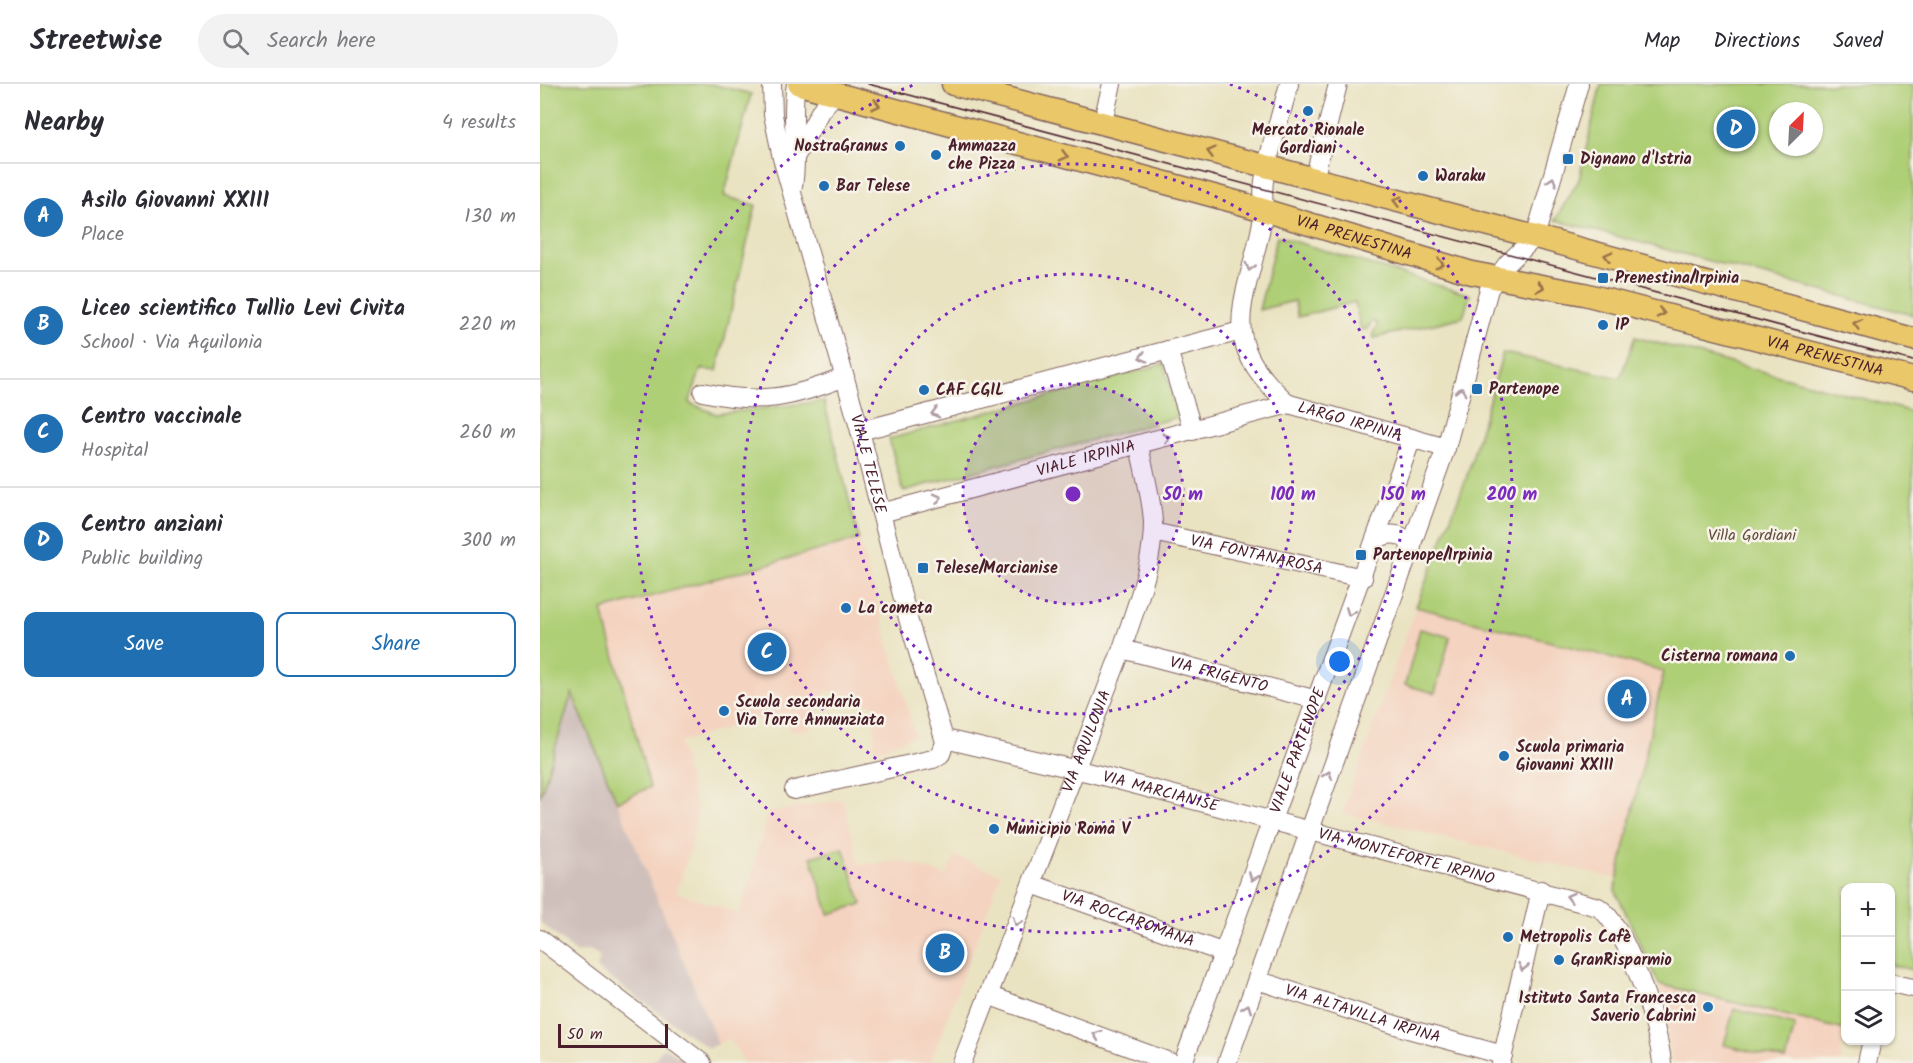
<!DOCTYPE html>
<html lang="en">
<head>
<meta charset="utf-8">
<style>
  :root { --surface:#fff; --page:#f2f2f3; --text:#2b2b33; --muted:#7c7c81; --line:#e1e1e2; --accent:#1f6fb2 }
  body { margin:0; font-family:Kalam,sans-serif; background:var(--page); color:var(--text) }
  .controls { position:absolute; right:18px; bottom:18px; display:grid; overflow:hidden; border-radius:12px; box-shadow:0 2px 4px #0004 }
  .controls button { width:54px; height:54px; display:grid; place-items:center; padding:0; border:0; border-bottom:2px solid var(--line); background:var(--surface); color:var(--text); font:30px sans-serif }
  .compass { position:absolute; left:1229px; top:18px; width:54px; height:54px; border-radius:50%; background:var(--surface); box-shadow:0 2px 4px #0004; rotate:24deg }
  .scale { position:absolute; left:18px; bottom:15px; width:110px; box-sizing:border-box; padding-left:6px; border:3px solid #4a1f2b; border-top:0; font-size:16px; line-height:21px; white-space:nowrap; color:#4a1f2b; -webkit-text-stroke:4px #f7f3e8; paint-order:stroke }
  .you { position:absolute; left:800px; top:578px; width:21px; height:21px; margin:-15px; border:4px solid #fff; border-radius:50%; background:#1a73e8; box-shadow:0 0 0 9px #1a73e833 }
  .badge { display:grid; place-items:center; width:39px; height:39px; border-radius:50%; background:var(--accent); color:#fff; font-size:20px; font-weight:700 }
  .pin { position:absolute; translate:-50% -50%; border:3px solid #fff; box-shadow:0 2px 6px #0006 }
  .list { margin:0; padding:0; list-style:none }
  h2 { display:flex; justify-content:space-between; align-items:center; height:78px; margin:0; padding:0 24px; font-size:26px }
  h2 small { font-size:20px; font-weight:400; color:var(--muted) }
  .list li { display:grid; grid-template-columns:39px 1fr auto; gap:18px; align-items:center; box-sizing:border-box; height:108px; padding:0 24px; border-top:2px solid var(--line) }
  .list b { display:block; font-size:22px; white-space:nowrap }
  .list p { margin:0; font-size:20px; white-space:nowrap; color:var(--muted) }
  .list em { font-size:20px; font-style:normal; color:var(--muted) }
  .actions { display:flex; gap:12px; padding:18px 24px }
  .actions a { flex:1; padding:14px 0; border:2px solid var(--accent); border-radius:12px; text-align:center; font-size:21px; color:var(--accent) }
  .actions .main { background:var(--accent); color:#fff }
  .icon { flex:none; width:33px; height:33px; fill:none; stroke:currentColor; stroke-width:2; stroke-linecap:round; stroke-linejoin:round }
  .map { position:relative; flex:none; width:1373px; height:979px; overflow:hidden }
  header { display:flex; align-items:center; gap:36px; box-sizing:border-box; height:84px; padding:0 30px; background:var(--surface); border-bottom:2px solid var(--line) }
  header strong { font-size:28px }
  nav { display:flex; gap:33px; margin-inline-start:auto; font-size:21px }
  .search { width:420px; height:54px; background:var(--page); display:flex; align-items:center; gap:15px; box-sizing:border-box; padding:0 21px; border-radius:33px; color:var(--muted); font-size:22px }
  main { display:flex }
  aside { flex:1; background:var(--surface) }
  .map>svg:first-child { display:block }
</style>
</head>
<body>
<header>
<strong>Streetwise</strong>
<div class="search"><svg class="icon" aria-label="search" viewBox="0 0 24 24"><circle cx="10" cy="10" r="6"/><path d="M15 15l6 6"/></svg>Search here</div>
<nav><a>Map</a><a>Directions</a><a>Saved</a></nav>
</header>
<main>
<aside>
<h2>Nearby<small>4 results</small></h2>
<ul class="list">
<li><span class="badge">A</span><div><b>Asilo Giovanni XXIII</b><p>Place</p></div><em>130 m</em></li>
<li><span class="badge">B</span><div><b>Liceo scientifico Tullio Levi Civita</b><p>School · Via Aquilonia</p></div><em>220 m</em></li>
<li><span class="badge">C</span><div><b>Centro vaccinale</b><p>Hospital</p></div><em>260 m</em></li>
<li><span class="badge">D</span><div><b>Centro anziani</b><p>Public building</p></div><em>300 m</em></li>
</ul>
<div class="actions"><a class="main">Save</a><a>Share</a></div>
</aside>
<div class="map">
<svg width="1373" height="979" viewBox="0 0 1373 979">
  <rect width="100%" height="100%" fill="#f7f3e8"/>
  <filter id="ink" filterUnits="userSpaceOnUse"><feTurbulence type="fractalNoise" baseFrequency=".0167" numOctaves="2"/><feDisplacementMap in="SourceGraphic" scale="12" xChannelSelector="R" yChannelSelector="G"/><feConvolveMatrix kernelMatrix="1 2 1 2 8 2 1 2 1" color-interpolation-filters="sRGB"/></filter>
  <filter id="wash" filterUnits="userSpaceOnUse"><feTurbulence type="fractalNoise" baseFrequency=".008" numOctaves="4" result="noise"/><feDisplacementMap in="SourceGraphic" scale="24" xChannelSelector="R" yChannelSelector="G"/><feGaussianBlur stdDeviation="1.35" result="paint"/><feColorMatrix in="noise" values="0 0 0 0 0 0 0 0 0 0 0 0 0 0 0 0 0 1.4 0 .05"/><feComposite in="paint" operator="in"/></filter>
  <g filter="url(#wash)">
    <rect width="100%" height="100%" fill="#eae3c2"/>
    <path fill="#f4d3c0" d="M 319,455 L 375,651 L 334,668 L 335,622 L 287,606 L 270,645 L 251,647 L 246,632 L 231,636 L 229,632 L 139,658 L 157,729 L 151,762 L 136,808 L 200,830 L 228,729 L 303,715 L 319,781 L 363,777 L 406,792 L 415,772 L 461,791 L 390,979 L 205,979 L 189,954 L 178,960 L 77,718 L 110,703 L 62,526 Z
      M 876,523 L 1125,587 L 1078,795 L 802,729 Z
      M 1119,900 L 1305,946 L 1300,979 L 1132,979 Z"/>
    <path fill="#d0c0bc" d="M 31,608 L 178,960 L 168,964 L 57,885 L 60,873 L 51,866 L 37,869 L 0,838 L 0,713 Z
      M 124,963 L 147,979 L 112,979 Z"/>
    <path fill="#afcf76" stroke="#7c7750" stroke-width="1.5" fill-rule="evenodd" d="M 0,0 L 172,0 L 211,10 L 184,112 L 216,121 L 177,287 L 161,285 L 149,319 L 176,330 L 284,317 L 319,455 L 62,526 L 110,703 L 77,718 L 32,609 L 0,713 Z
      M 1061,0 L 1373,0 L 1373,231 L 1015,136 L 1039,96 ZM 1238,27 L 1274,27 L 1274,63 L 1238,63 Z
      M 737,152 L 930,211 L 923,233 L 834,254 L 833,249 L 838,240 L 832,237 L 827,245 L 821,246 L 815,218 L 758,233 L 754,217 L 719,226 Z
      M 1095,253 L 1373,328 L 1373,886 L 1351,881 L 1350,804 L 1306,804 L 1305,946 L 1119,900 L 1075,806 L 1124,587 L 876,523 L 926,395 L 963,269 L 1080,294 Z
      M 624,280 L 638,333 L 363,407 L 349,355 Z
      M 880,545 L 910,553 L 895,609 L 865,601 Z
      M 303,764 L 322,820 L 289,830 L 271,773 Z
      M 1194,925 L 1255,941 L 1246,976 L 1184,961 Z"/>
  </g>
  <g filter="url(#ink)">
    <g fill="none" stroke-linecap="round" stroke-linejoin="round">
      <defs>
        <g id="minor">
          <path id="s1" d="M 232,0 L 233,31 L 242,74 L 320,347 L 369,538 L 405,658 L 401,670 L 393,675 L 254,706"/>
          <path id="s2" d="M 749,0 C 741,32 729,65 724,97 C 722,111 725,125 722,138 C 707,220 673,254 749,320 L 906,364"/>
          <path d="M 562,40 L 572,0"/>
          <path d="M 257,70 L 281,26 L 295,10"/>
          <path d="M 774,96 L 798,0"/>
          <path d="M 253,102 C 259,68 250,33 256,0"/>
          <path d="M 628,266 L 653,347"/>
          <path d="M 163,308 C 220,321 252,314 305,293"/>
          <path d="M 320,347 L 701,247"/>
          <path id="s3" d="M 341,429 L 749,320"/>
          <path id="s4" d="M 613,448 L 823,494"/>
          <path d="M 836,456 C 850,447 864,449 872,463"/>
          <path id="s5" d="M 582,565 L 777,616"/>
          <path id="s6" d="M 405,655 L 555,690 L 1058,823 C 1087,841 1119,944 1122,979"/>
          <path id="s7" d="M 492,800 L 684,869"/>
          <path d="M 0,855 L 162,979"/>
          <path id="s8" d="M 717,896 L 868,945 L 963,971"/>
          <path d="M 1350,899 L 1373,904"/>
          <path d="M 448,911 L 632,979"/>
          <path id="s9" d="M 422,979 L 582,565 C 595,524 613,483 613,439 C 612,414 604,387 599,362"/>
          <path id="s10" d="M 643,979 L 872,354"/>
          <path d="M 687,979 L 906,364 L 949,205 L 967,180 L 995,153 L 1039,0"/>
          <path d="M 961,979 L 1001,806"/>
          <path d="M 1327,979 L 1332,956"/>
        </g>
        <g id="major">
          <path id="s11" d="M 259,0 L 700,119 L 932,189 L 1044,210 L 1373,295"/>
          <path d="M 413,0 L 1007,156 L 1373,255"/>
        </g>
      </defs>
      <use href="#minor" stroke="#826460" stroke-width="20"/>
      <use href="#major" stroke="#826460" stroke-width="25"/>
      <use href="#minor" stroke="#fff" stroke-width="18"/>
      <use href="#major" stroke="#eac769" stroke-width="22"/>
      <path stroke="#4a1f2b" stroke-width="1.5" d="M 328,0 L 1373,277"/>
    </g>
    <defs><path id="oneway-chevron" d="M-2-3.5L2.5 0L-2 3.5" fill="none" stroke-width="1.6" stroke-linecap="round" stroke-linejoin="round" transform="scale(1.5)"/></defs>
    <g stroke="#9a734a">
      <use href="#oneway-chevron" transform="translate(336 21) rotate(15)"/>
      <use href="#oneway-chevron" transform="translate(671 68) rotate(-165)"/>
      <use href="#oneway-chevron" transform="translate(524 72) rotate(15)"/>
      <use href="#oneway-chevron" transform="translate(857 117) rotate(-165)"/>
      <use href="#oneway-chevron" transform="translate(1068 172) rotate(-165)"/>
      <use href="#oneway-chevron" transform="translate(900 180) rotate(15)"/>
      <use href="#oneway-chevron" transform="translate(1000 203) rotate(9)"/>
      <use href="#oneway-chevron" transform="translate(1121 229) rotate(13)"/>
      <use href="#oneway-chevron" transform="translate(1317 240) rotate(-165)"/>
    </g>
    <g stroke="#ae9aa0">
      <use href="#oneway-chevron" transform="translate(1012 97) rotate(-73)"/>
      <use href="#oneway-chevron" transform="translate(710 183) rotate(105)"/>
      <use href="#oneway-chevron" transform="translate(603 273) rotate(165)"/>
      <use href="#oneway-chevron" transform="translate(921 307) rotate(-75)"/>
      <use href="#oneway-chevron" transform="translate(395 329) rotate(166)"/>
      <use href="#oneway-chevron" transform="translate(627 354) rotate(-15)"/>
      <use href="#oneway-chevron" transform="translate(398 414) rotate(-15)"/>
      <use href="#oneway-chevron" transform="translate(810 528) rotate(111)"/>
      <use href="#oneway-chevron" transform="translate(788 691) rotate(-71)"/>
      <use href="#oneway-chevron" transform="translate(713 793) rotate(111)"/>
      <use href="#oneway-chevron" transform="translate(1030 813) rotate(-165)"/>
      <use href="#oneway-chevron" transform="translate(477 838) rotate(112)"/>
      <use href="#oneway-chevron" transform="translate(983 883) rotate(103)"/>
      <use href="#oneway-chevron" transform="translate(707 924) rotate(-70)"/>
      <use href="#oneway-chevron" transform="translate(557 951) rotate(-160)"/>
    </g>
  </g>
  <circle cx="533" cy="410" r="110" fill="#7b2cbf" fill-opacity=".12"/>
  <g fill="none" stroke="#7b2cbf" stroke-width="3" stroke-dasharray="3 6">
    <circle cx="533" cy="410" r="110"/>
    <circle cx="533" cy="410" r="220"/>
    <circle cx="533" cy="410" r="330"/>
    <path d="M690 0A439 439 0 1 1 376 0"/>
  </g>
  <g fill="#1f6fb2" stroke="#f7f3e8" stroke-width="2">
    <circle cx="768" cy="27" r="6"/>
    <circle cx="360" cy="62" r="6"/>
    <circle cx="396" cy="71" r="6"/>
    <rect x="1022" y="69" width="12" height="12" rx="3"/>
    <circle cx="883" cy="92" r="6"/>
    <circle cx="284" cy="102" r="6"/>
    <rect x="1057" y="188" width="12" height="12" rx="3"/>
    <circle cx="1063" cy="241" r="6"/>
    <rect x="931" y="299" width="12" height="12" rx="3"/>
    <circle cx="384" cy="306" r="6"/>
    <rect x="815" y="465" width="12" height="12" rx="3"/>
    <rect x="377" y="478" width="12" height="12" rx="3"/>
    <circle cx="306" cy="524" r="6"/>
    <circle cx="1250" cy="572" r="6"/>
    <circle cx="184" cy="627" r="6"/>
    <circle cx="964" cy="672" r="6"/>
    <circle cx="454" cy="745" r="6"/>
    <circle cx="968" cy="853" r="6"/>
    <circle cx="1019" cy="876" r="6"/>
    <circle cx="1168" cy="923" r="6"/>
  </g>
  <g text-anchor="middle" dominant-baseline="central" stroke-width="5" stroke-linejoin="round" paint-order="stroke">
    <g font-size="16" font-weight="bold" fill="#4a1f2b" stroke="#f7f3e8" text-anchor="start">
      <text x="768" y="46" text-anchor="middle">Mercato Rionale<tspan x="768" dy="18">Gordiani</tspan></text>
      <text x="348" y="62" text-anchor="end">NostraGranus</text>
      <text x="408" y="62">Ammazza<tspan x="408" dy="18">che Pizza</tspan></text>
      <text x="1040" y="75">Dignano d'Istria</text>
      <text x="895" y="92">Waraku</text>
      <text x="296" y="102">Bar Telese</text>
      <text x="1075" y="194">Prenestina/Irpinia</text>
      <text x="1075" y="241">IP</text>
      <text x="949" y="305">Partenope</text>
      <text x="396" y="306">CAF CGIL</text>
      <text x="833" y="471">Partenope/Irpinia</text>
      <text x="395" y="484">Telese/Marcianise</text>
      <text x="318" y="524">La cometa</text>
      <text x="1238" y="572" text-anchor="end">Cisterna romana</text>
      <text x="196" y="618">Scuola secondaria<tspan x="196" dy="18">Via Torre Annunziata</tspan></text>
      <text x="976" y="663">Scuola primaria<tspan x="976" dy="18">Giovanni XXIII</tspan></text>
      <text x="466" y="745">Municipio Roma V</text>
      <text x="980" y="853">Metropolis Cafè</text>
      <text x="1031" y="876">GranRisparmio</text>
      <text x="1156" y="914" text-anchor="end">Istituto Santa Francesca<tspan x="1156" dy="18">Saverio Cabrini</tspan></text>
    </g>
    <g font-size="16" fill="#4a1f2b" stroke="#f7f3e8">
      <text stroke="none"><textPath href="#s11" startOffset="576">VIA PRENESTINA</textPath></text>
      <text stroke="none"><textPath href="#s11" startOffset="1062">VIA PRENESTINA</textPath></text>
      <text stroke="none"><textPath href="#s2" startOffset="405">LARGO IRPINIA</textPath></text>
      <text stroke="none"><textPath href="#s3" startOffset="212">VIALE IRPINIA</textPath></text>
      <text stroke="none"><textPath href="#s1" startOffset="393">VIALE TELESE</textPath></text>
      <text stroke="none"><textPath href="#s4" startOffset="106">VIA FONTANAROSA</textPath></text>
      <text stroke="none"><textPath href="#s5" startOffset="100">VIA FRIGENTO</textPath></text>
      <text stroke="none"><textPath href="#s9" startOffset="345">VIA AQUILONIA</textPath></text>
      <text stroke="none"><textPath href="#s10" startOffset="333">VIALE PARTENOPE</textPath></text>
      <text stroke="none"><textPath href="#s6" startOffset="222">VIA MARCIANISE</textPath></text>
      <text stroke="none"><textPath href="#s6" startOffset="476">VIA MONTEFORTE IRPINO</textPath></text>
      <text stroke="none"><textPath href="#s7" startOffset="102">VIA ROCCAROMANA</textPath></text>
      <text stroke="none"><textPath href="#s8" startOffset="111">VIA ALTAVILLA IRPINA</textPath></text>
    </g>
    <g font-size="16" fill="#634b3e" stroke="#f7f3e8">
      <text x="1212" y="451">Villa Gordiani</text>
    </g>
  </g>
  <circle cx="533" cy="410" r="9" fill="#7b2cbf" stroke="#f7f3e8" stroke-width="3"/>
  <g font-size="18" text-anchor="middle" font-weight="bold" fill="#7b2cbf" stroke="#f7f3e8" stroke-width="5" stroke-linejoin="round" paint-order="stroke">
    <text x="643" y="416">50 m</text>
    <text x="753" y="416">100 m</text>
    <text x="863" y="416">150 m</text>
    <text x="972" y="416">200 m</text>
  </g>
</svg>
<div class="controls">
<button>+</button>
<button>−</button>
<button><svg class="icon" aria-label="layers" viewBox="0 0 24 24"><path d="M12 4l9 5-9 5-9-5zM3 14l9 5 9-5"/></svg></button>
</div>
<svg class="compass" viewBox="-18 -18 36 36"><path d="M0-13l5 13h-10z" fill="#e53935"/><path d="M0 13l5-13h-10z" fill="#7c7c81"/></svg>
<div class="scale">50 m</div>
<div class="you"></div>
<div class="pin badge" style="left:1087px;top:615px">A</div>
<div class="pin badge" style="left:405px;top:869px">B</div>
<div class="pin badge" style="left:227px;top:568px">C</div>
<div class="pin badge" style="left:1196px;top:45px">D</div>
</div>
</main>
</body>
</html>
